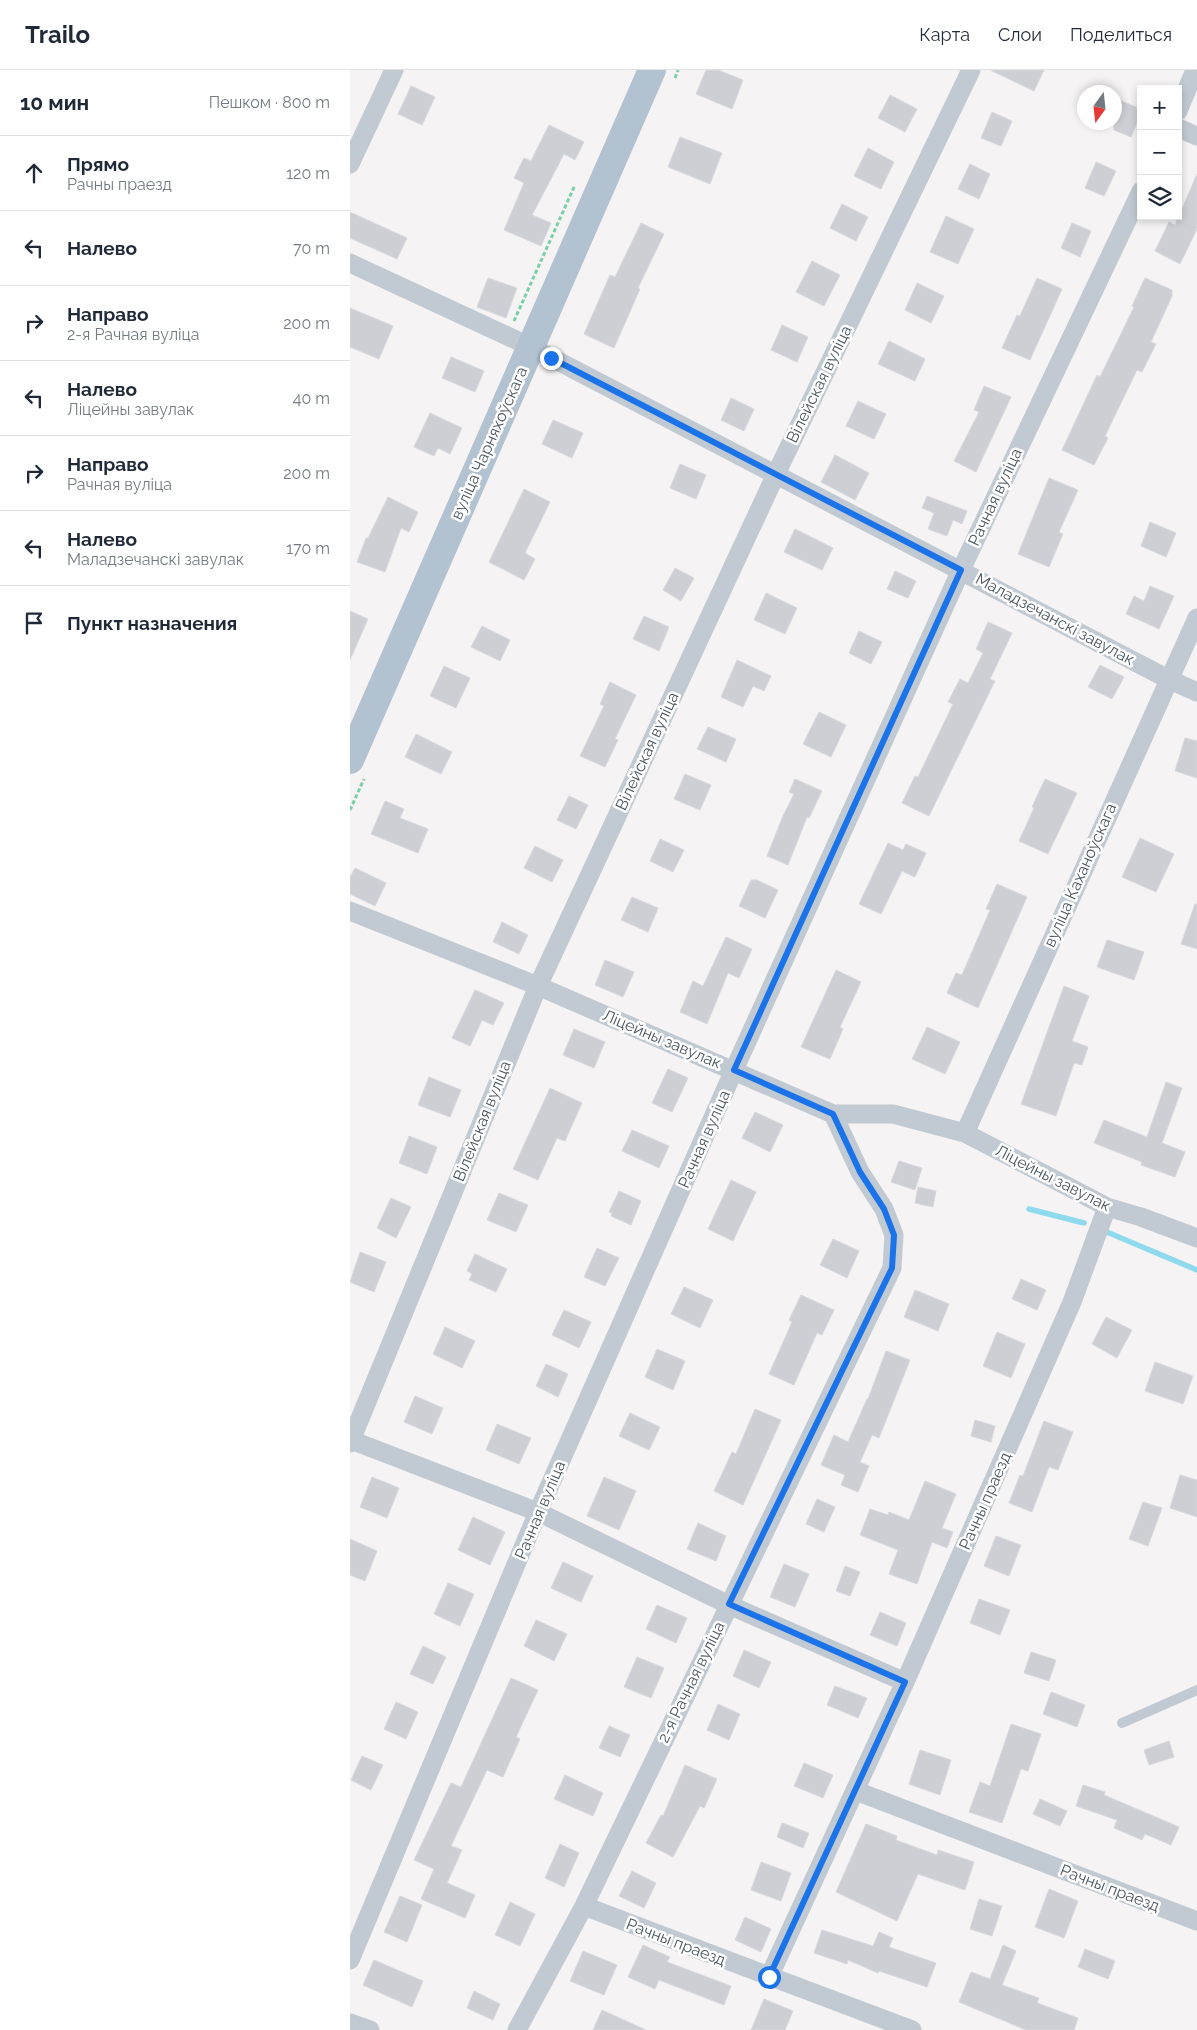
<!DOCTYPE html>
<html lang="ru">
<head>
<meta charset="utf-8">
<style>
  :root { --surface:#fff; --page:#f2f2f3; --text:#1f2937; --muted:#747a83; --line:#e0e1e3 }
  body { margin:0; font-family:Raleway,sans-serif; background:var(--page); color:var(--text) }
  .controls { position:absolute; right:15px; top:15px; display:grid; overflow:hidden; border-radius:0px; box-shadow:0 2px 8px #0003 }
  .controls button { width:45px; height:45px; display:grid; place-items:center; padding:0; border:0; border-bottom:1px solid var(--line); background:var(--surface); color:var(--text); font:25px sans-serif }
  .compass { position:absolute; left:727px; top:15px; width:45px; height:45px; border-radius:50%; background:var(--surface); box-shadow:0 2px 8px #0003; rotate:195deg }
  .stop { position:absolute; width:15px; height:15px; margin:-11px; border:4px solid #1a73e8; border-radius:50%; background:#fff }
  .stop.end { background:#1a73e8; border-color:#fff; box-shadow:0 1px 5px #0008 }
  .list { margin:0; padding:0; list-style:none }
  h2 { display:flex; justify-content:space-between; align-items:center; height:65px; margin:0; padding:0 20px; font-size:21px }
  h2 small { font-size:16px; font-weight:400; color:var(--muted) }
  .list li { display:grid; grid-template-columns:32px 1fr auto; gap:15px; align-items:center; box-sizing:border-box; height:75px; padding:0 20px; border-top:1px solid var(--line) }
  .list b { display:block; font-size:19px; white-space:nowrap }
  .list p { margin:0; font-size:16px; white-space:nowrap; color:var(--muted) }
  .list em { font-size:16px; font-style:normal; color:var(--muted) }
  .icon { flex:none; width:28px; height:28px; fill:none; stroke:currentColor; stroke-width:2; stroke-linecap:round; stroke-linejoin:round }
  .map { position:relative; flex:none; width:847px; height:1960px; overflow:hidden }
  header { display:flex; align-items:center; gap:30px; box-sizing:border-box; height:70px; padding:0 25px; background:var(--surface); border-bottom:1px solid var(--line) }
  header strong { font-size:24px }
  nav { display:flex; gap:28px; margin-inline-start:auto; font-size:18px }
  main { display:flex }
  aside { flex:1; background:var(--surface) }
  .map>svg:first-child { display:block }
</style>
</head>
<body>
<header>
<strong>Trailo</strong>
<nav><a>Карта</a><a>Слои</a><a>Поделиться</a></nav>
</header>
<main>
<aside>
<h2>10 мин<small>Пешком · 800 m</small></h2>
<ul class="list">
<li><svg class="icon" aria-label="ahead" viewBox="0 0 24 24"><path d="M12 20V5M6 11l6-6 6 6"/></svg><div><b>Прямо</b><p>Рачны праезд</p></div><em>120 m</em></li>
<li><svg class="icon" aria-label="left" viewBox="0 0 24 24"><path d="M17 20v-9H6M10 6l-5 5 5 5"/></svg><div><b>Налево</b></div><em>70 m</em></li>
<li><svg class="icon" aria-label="right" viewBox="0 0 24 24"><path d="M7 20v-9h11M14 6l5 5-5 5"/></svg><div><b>Направо</b><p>2-я Рачная вуліца</p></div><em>200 m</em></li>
<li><svg class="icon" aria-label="left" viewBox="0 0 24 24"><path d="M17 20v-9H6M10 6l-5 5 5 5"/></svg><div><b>Налево</b><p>Ліцейны завулак</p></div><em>40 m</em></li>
<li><svg class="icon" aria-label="right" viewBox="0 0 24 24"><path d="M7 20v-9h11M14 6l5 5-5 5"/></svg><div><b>Направо</b><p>Рачная вуліца</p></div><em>200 m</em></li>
<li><svg class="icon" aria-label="left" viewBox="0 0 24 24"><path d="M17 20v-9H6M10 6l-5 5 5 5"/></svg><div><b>Налево</b><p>Маладзечанскі завулак</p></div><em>170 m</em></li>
<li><svg class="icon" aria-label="arrive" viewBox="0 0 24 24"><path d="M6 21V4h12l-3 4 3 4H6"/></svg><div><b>Пункт назначения</b></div></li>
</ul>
</aside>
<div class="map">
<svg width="847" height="1960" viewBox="0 0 847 1960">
  <rect width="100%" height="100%" fill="#f5f3f3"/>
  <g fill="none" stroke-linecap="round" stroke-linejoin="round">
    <path stroke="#90daee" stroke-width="5.5" d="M 679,1139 L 734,1153
      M 752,1160 L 847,1200"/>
  </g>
  <path fill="#cdcfd5" stroke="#d7d9de" d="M 356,0 L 368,0 L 393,10 L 382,39 L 346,24 Z
    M 640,0 L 694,0 L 684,21 Z
    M 61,16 L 85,27 L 72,55 L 48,44 Z
    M 540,25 L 567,39 L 555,62 L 528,48 Z
    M 764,28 L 791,39 L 791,44 L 781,67 L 764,60 Z
    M 642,42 L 662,51 L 651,76 L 631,68 Z
    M 199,55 L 234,72 L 225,90 L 214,84 L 182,145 L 201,153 L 191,176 L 154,160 L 174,113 L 164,108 L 174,88 L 181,91 Z
    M 330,67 L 372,83 L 360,114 L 318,97 Z
    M 518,78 L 544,92 L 531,119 L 504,106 Z
    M 746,92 L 766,101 L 754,126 L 735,118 Z
    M 620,94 L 640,104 L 629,129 L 608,119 Z
    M 847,104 L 847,159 L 830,194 L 805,181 L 819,152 L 825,155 Z
    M 492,134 L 518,147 L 506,171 L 480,158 Z
    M 0,142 L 57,168 L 47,189 L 0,168 Z
    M 596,146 L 624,159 L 608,194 L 580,182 Z
    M 291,153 L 314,164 L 288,218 L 290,219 L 264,278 L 234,264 L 260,205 L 265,207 Z
    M 722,153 L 741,161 L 730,187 L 711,178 Z
    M 462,191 L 490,205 L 474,236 L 446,222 Z
    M 138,208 L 167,218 L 156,248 L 127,237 Z
    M 687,208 L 712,219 L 680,290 L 652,278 L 667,245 L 670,246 Z
    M 795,208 L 822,220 L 822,226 L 801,272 L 806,274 L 792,302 L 787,300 L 755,366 L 758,368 L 744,395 L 712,380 L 747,305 L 750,307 L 784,237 L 782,236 Z
    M 567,213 L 594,226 L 581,253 L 555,240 Z
    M 0,238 L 43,256 L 29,289 L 0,277 Z
    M 432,255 L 458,267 L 447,292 L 421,280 Z
    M 539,271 L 575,289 L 565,311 L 528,294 Z
    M 101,287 L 134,301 L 125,322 L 92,308 Z
    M 634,316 L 661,327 L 626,402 L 604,391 L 629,342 L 624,340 Z
    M 381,328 L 404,339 L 394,361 L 371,350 Z
    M 508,331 L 536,344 L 524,369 L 496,356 Z
    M 80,343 L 112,358 L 100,384 L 88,378 L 84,386 L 64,377 Z
    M 203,350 L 233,363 L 222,388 L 192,374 Z
    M 485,385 L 519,403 L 505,430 L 471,412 Z
    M 330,394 L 356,405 L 346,429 L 320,418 Z
    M 699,408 L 728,420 L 709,462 L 713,464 L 699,497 L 668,484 Z
    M 174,419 L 200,432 L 175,483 L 185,489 L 174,510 L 139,492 Z
    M 577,426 L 617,441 L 612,454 L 603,450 L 597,466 L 578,459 L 584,443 L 572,438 Z
    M 38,427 L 68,442 L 59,462 L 51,458 L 35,502 L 7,492 L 16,468 L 18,468 Z
    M 800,452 L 826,463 L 816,487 L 791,476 Z
    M 445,459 L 483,478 L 472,500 L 434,482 Z
    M 325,498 L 344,508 L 331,531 L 313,520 Z
    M 545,501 L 566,511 L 558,528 L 537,519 Z
    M 800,516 L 824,526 L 809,559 L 776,544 L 784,526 L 794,531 Z
    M 416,523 L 447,538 L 435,564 L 404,550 Z
    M 0,541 L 18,549 L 0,590 Z
    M 294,546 L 319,557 L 309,581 L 283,569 Z
    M 638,552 L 662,563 L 640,609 L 645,611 L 579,746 L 552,733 L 565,706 L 568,707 L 603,634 L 598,632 L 610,609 L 618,613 L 633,583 L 626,579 Z
    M 132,556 L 160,570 L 150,591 L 121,577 Z
    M 509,561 L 532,572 L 521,594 L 499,583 Z
    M 387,590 L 421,606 L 414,621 L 403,616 L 393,637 L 371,627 Z
    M 750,595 L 774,607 L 762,629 L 738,617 Z
    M 94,596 L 120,608 L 106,638 L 80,626 Z
    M 260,612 L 286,625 L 265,669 L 268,670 L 255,697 L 230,686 L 254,636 L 250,634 Z
    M 469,642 L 496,655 L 481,687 L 453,674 Z
    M 358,657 L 386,669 L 376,692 L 347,679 Z
    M 66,664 L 102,682 L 91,704 L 55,687 Z
    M 835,668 L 847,671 L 847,708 L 825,701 Z
    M 335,704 L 361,715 L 350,740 L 324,729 Z
    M 445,709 L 472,721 L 459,748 L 457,747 L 438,795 L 417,786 L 433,746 L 444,724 L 439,722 Z
    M 695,709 L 727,723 L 698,784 L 669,771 L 684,738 L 682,737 Z
    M 219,726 L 238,735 L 226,759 L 207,750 Z
    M 35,731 L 54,739 L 50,748 L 78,759 L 68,783 L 21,764 Z
    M 790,768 L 824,784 L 806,822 L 772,807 Z
    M 310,769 L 334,780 L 323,802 L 300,791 Z
    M 538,773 L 553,780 L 556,774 L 576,783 L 565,807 L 552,801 L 531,844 L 509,834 Z
    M 185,776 L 213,790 L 202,812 L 174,798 Z
    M 5,798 L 36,813 L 25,836 L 0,824 L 0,807 Z
    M 401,810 L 407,810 L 428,820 L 415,848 L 389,836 Z
    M 647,814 L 677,827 L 628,938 L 597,923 L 606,903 L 612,905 L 640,840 L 636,839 Z
    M 282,827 L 308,838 L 298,862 L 271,850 Z
    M 845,834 L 847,834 L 847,879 L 831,874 Z
    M 152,852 L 178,865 L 169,884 L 143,872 Z
    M 376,867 L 402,879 L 389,908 L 378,903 L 357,954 L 330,942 L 343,911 L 353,916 Z
    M 757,870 L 794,882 L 784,910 L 747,897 Z
    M 255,890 L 284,902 L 273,927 L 245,915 Z
    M 486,900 L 511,912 L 490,957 L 493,959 L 480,989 L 451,977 Z
    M 714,916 L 739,926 L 722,971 L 738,977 L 732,995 L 724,993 L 706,1046 L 671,1034 Z
    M 125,920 L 154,933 L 143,955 L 132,950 L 120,976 L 102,968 Z
    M 577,957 L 610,972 L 595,1004 L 562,989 Z
    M 224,959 L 255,972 L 244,998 L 213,985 Z
    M 318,999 L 338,1008 L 322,1042 L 302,1033 Z
    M 79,1007 L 111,1020 L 100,1047 L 68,1035 Z
    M 816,1012 L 832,1018 L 812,1073 L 835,1082 L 825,1107 L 791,1095 L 792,1092 L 744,1073 L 754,1050 L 797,1067 Z
    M 200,1018 L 232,1033 L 215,1071 L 207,1068 L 188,1110 L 163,1099 Z
    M 405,1042 L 433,1055 L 420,1082 L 392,1068 Z
    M 282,1060 L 319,1076 L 309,1098 L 272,1081 Z
    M 59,1066 L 87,1077 L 77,1104 L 49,1093 Z
    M 549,1091 L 572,1098 L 565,1120 L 541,1112 Z
    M 381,1110 L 406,1122 L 383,1171 L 358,1159 Z
    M 568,1117 L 586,1121 L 583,1137 L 565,1133 Z
    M 269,1121 L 291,1131 L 281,1155 L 261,1146 L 262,1143 L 259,1142 Z
    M 149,1123 L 178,1135 L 166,1162 L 137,1150 Z
    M 41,1128 L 61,1137 L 46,1168 L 27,1158 Z
    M 483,1169 L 509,1181 L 497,1208 L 470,1195 Z
    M 247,1178 L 269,1188 L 255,1216 L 234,1207 Z
    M 10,1182 L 36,1192 L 24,1222 L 0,1212 Z
    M 125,1184 L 157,1199 L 146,1222 L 119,1210 L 122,1204 L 117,1201 Z
    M 671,1209 L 696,1220 L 687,1240 L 662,1229 Z
    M 334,1217 L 363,1230 L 350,1258 L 321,1244 Z
    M 565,1220 L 599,1234 L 588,1261 L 554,1247 Z
    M 451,1225 L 484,1240 L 472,1265 L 467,1263 L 444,1315 L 419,1304 L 442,1252 L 439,1250 Z
    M 214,1240 L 241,1252 L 229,1278 L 202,1265 Z
    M 756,1247 L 782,1260 L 767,1288 L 742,1274 Z
    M 95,1257 L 125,1271 L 112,1298 L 83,1284 Z
    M 647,1262 L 675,1274 L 661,1308 L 633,1296 Z
    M 307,1279 L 335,1291 L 323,1320 L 295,1307 Z
    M 536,1281 L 560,1290 L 529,1368 L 522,1365 L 510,1392 L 519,1396 L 508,1422 L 491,1415 L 495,1405 L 471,1395 L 484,1365 L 498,1372 L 517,1329 L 518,1329 Z
    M 805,1292 L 843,1306 L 833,1334 L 795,1321 Z
    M 196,1294 L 218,1304 L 208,1327 L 186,1316 Z
    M 65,1326 L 93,1338 L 82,1364 L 54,1352 Z
    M 405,1339 L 431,1350 L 393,1435 L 364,1421 L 382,1382 L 386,1384 Z
    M 280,1343 L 310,1357 L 299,1380 L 269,1366 Z
    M 625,1350 L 645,1356 L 641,1372 L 621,1366 Z
    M 694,1351 L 723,1362 L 708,1400 L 699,1397 L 682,1442 L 659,1433 L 670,1405 L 673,1406 Z
    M 147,1354 L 181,1368 L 169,1394 L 136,1380 Z
    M 830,1405 L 847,1410 L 847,1447 L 820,1438 Z
    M 22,1407 L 49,1418 L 37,1448 L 10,1437 Z
    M 254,1407 L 286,1421 L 269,1460 L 237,1446 Z
    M 575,1411 L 606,1424 L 592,1458 L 603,1462 L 597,1478 L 582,1472 L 567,1514 L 539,1504 L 548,1480 L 510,1465 L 520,1439 L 538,1445 L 539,1442 L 559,1450 Z
    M 467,1429 L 485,1437 L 474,1462 L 456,1454 Z
    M 793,1432 L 812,1438 L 798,1476 L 779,1469 Z
    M 123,1447 L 155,1462 L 140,1495 L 108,1480 Z
    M 348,1453 L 376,1466 L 366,1491 L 337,1479 Z
    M 646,1466 L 671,1475 L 659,1506 L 634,1496 Z
    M 0,1469 L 27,1481 L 15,1511 L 0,1505 Z
    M 213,1492 L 243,1506 L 231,1532 L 201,1518 Z
    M 434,1494 L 459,1504 L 445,1537 L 420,1527 Z
    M 495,1496 L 510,1502 L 500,1526 L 486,1521 Z
    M 98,1513 L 124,1524 L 110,1556 L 84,1544 Z
    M 629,1529 L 660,1540 L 650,1565 L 620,1553 Z
    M 307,1535 L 337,1548 L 326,1573 L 296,1559 Z
    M 530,1542 L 556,1553 L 547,1576 L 520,1565 Z
    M 186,1550 L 217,1564 L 204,1591 L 174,1576 Z
    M 73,1576 L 96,1587 L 83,1614 L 60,1604 Z
    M 394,1580 L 421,1592 L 409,1618 L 383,1606 Z
    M 681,1582 L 706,1590 L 699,1611 L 674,1603 Z
    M 287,1587 L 314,1598 L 301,1628 L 274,1617 Z
    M 161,1608 L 188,1620 L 166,1667 L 170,1669 L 153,1707 L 137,1700 L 101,1776 L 112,1780 L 97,1813 L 125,1825 L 115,1848 L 71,1829 L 84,1799 L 64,1790 L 101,1713 L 111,1717 Z
    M 485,1616 L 517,1628 L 508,1648 L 477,1635 Z
    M 701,1622 L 735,1635 L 727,1657 L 693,1644 Z
    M 46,1632 L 68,1642 L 56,1669 L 34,1659 Z
    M 368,1634 L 390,1644 L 379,1670 L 357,1660 Z
    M 661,1654 L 691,1664 L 678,1701 L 671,1699 L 652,1753 L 619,1742 L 630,1712 L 640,1716 Z
    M 259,1656 L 280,1665 L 270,1687 L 249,1678 Z
    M 819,1671 L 824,1687 L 799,1695 L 794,1680 Z
    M 570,1680 L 601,1690 L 590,1725 L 559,1714 Z
    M 12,1686 L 33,1695 L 21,1720 L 1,1710 Z
    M 454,1693 L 483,1705 L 473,1728 L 444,1716 Z
    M 335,1695 L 367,1709 L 354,1738 L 350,1736 L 323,1787 L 296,1773 L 311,1745 L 313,1746 Z
    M 215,1705 L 253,1723 L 243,1746 L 204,1729 Z
    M 733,1715 L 755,1722 L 754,1725 L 829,1757 L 821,1775 L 795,1764 L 792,1770 L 764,1758 L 767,1750 L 726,1736 Z
    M 690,1729 L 717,1741 L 710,1756 L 683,1744 Z
    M 432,1753 L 459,1763 L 453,1778 L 427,1767 Z
    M 516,1754 L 547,1766 L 546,1770 L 587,1785 L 588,1780 L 624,1792 L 615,1820 L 568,1804 L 547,1851 L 486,1822 Z
    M 210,1774 L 229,1783 L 214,1817 L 195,1808 Z
    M 411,1792 L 441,1803 L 431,1831 L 401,1820 Z
    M 282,1801 L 306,1813 L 294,1838 L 269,1826 Z
    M 699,1819 L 728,1831 L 714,1868 L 685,1857 Z
    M 50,1826 L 72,1835 L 57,1872 L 34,1862 Z
    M 629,1829 L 652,1836 L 642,1866 L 620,1859 Z
    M 160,1832 L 185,1844 L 170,1876 L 145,1865 Z
    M 395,1847 L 421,1859 L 411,1882 L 385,1870 Z
    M 472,1860 L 523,1876 L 529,1862 L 543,1868 L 539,1877 L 586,1893 L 577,1917 L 529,1901 L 528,1903 L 498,1890 L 497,1894 L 464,1883 Z
    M 293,1875 L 320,1887 L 317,1892 L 381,1916 L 374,1935 L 309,1910 L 305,1919 L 278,1907 Z
    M 653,1875 L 666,1881 L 652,1915 L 689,1928 L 687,1933 L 728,1948 L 724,1960 L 676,1960 L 609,1932 L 621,1902 L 640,1909 Z
    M 735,1879 L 765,1891 L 758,1909 L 728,1897 Z
    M 233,1881 L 267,1895 L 254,1925 L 220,1911 Z
    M 24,1890 L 73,1911 L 62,1937 L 13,1915 Z
    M 124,1921 L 150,1934 L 143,1950 L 117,1938 Z
    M 414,1929 L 443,1941 L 435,1960 L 401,1960 Z
    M 252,1940 L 296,1960 L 243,1960 Z"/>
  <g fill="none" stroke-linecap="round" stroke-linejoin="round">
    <path stroke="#7ad0a6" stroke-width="3" stroke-dasharray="4 2.5" stroke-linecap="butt" d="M 325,8 L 328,0
      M 164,251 L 225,115
      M 0,740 L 14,709"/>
    <path stroke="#c1cad2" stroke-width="10" d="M 772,1653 L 847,1620"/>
    <path stroke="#c1cad2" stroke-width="19" d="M 828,41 L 845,0
      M 828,58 L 847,66
      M 0,94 L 44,0
      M 0,193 L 181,277 L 818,609 L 847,622
      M 0,841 L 188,916 L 483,1044 L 543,1044 L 615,1063 L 757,1137 L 791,1147 L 847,1168
      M 615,1063 L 847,548
      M 1,1370 L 188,1442 L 379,1535 L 555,1612
      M 0,1373 L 188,916 L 426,404 L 621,0
      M 506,1721 L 847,1851
      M 234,1836 L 562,1960
      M 0,1890 L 188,1442 L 384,1000 L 611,500 L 791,121
      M 419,1907 L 555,1612 L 722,1232 L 757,1137
      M 0,1953 L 20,1960
      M 167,1960 L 234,1836 L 542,1198 L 544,1165 L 534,1139 L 510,1102 L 483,1044"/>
    <path stroke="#b3c2d1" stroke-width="28" d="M 0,690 L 302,0"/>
  </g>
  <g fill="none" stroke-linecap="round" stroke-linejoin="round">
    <path stroke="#1a73e8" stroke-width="6" d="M 201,288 L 611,500 L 384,1000 L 483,1044 L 510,1102 L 534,1139 L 544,1165 L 542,1198 L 379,1534 L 555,1612 L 419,1907"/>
  </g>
  <g text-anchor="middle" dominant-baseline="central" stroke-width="5" stroke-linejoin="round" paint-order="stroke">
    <g font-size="16" fill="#4a5661" stroke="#fff">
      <text transform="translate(469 314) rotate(-64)">Вілейская вуліца</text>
      <text transform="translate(139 373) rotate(-66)">вуліца Чарняхоўскага</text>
      <text transform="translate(645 427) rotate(-65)">Рачная вуліца</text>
      <text transform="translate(705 549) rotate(28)">Маладзечанскі завулак</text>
      <text transform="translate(297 681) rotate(-65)">Вілейская вуліца</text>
      <text transform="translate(730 805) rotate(-66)">вуліца Каханоўскага</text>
      <text transform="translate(312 969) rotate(23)">Ліцейны завулак</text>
      <text transform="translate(132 1051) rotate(-68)">Вілейская вуліца</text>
      <text transform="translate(354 1069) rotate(-66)">Рачная вуліца</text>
      <text transform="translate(703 1108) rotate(27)">Ліцейны завулак</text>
      <text transform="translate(635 1431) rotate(-66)">Рачны праезд</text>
      <text transform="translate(190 1440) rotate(-67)">Рачная вуліца</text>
      <text transform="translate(341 1612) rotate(-64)">2-я Рачная вуліца</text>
      <text transform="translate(760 1818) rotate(21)">Рачны праезд</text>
      <text transform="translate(326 1872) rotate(21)">Рачны праезд</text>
    </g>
  </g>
</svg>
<div class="controls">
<button>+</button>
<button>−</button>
<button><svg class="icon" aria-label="layers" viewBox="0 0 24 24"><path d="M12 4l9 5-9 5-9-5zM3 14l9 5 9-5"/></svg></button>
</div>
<svg class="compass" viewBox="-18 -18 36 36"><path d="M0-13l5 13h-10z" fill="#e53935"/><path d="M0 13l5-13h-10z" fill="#747a83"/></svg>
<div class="stop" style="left:419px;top:1907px"></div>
<div class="stop end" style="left:201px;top:288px"></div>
</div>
</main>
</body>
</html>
